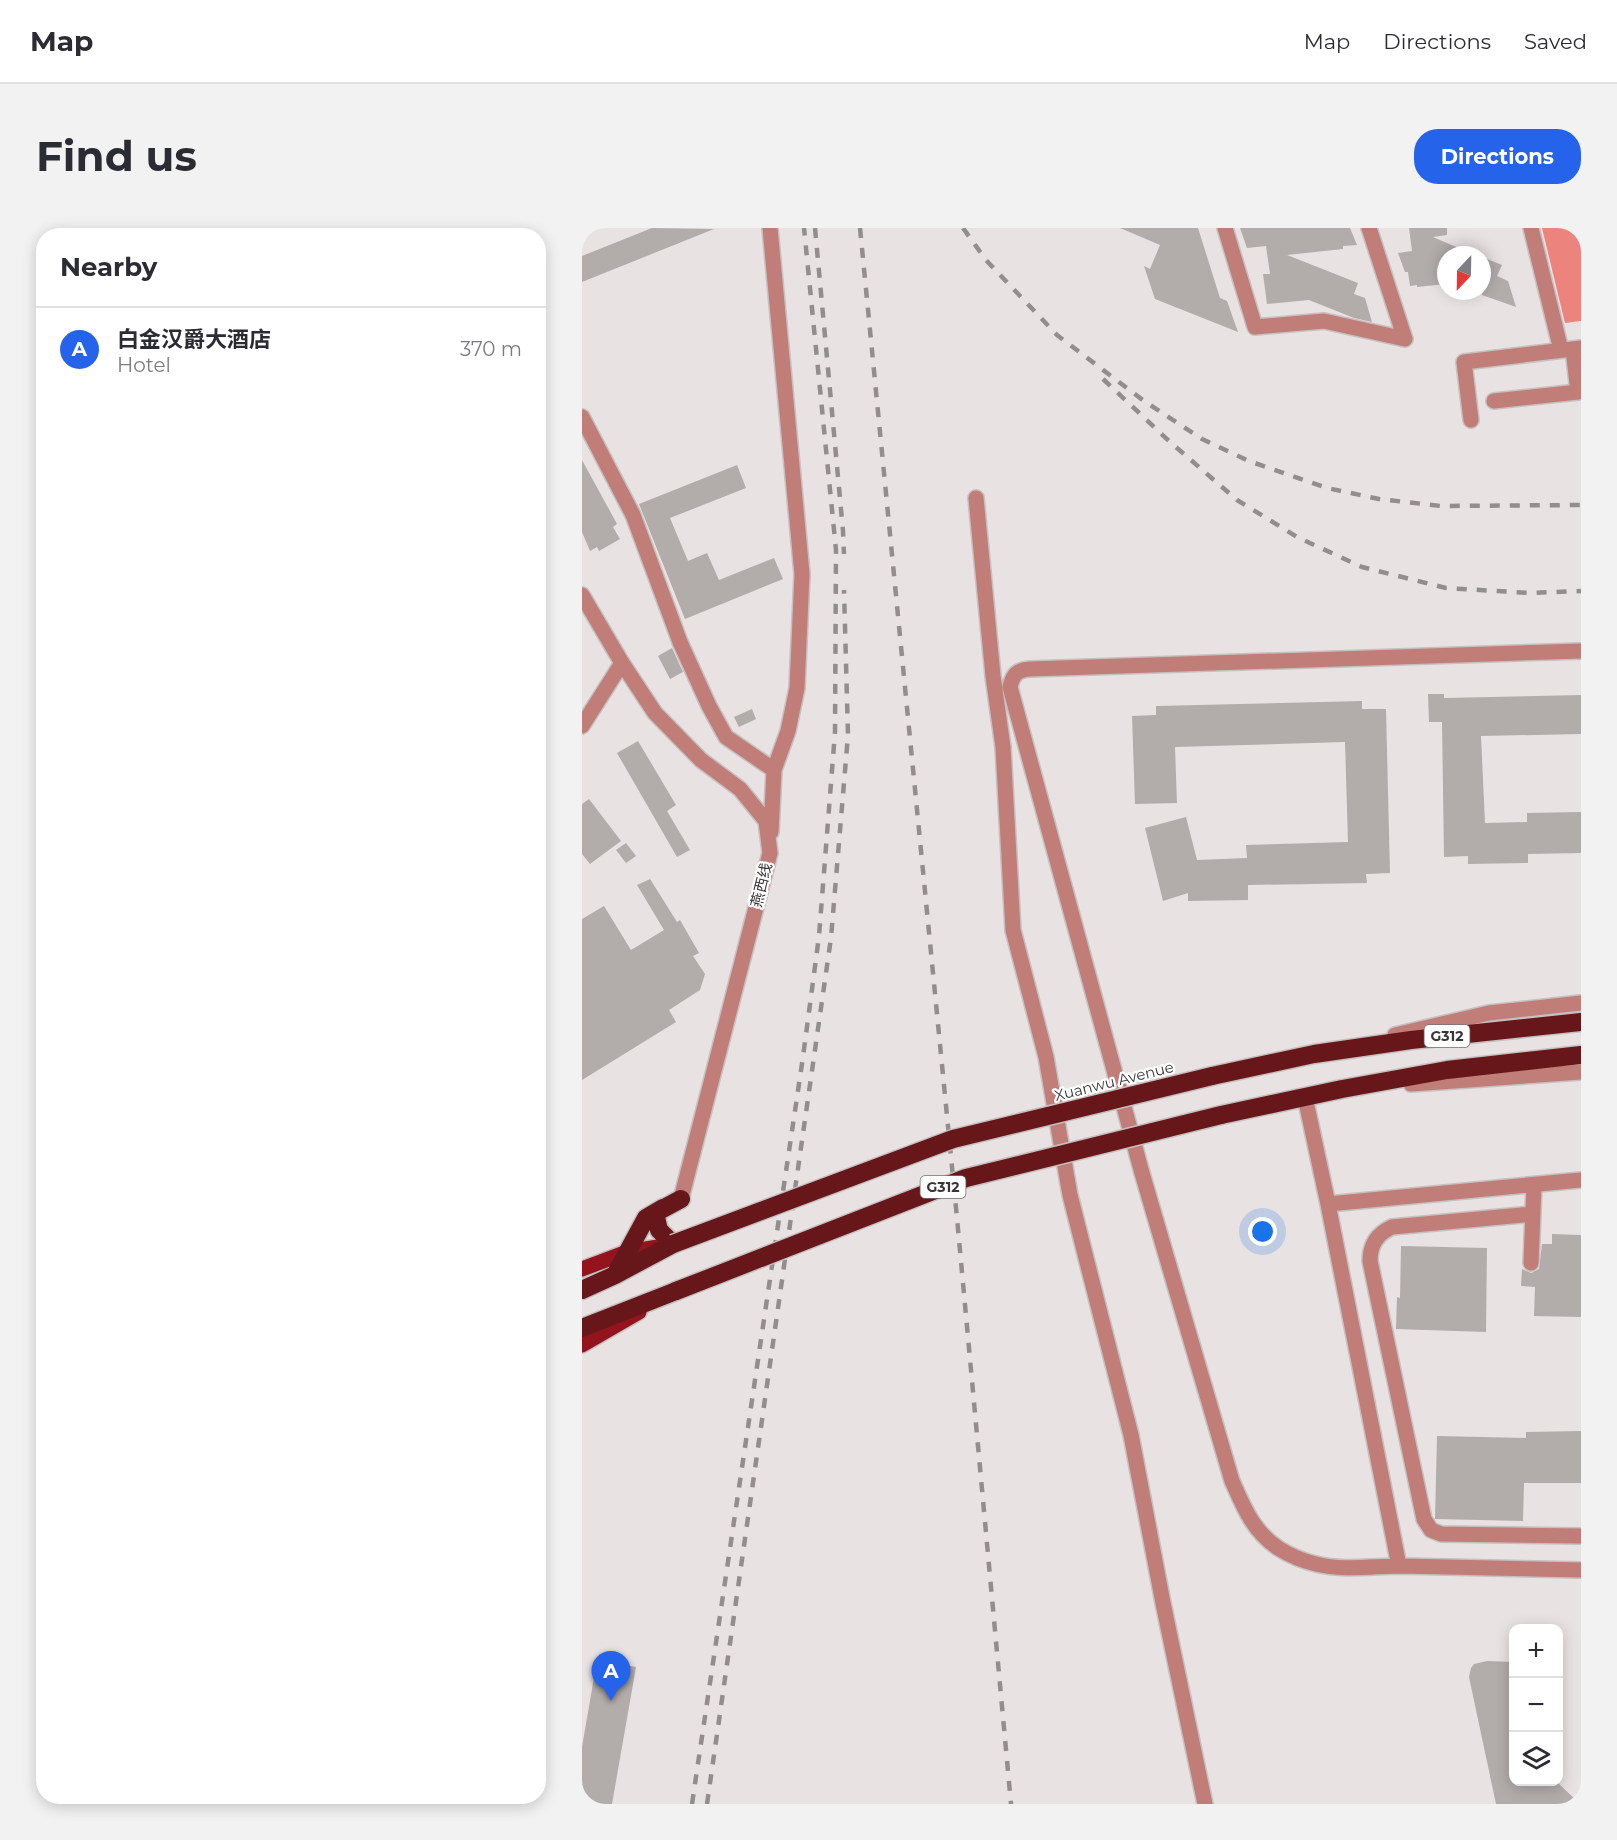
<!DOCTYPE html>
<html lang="en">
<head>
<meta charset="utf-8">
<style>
  :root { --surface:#fff; --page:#f2f2f3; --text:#2b2b33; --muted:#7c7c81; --line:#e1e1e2; --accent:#2563eb }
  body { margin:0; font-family:Montserrat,"Noto Sans SC",sans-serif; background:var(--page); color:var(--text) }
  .controls { position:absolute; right:18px; bottom:18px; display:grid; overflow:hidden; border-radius:12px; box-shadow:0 3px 15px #0003 }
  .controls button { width:54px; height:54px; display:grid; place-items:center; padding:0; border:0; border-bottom:2px solid var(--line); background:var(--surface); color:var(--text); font:30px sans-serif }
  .compass { position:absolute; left:855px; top:18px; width:54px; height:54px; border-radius:50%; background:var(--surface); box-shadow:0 3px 15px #0003; rotate:202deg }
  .you { position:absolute; left:681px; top:1004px; width:21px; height:21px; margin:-15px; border:4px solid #fff; border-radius:50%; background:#1a73e8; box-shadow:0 0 0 9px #1a73e833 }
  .badge { display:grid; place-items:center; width:39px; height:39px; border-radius:50%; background:var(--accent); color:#fff; font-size:20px; font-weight:700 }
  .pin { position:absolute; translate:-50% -50px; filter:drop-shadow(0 2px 3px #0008) }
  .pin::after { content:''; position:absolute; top:32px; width:21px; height:18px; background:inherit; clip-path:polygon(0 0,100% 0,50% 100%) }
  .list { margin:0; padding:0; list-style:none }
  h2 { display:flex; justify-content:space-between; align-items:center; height:78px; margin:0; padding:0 24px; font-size:26px }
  h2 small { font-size:20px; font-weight:400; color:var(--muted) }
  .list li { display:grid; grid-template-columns:39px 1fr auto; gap:18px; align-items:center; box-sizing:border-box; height:84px; padding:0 24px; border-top:2px solid var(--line) }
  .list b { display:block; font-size:22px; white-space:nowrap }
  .list p { margin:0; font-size:20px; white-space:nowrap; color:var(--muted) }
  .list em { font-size:20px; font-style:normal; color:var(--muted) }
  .icon { flex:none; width:33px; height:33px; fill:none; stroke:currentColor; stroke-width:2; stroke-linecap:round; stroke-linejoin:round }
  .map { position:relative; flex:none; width:999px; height:1576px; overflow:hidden; border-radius:24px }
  header { display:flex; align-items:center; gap:36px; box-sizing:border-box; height:84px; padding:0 30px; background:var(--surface); border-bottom:2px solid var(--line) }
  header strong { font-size:28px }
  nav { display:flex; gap:33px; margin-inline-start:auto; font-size:21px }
  .intro { display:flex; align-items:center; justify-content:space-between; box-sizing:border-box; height:144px; padding:0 36px }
  h1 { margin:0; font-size:42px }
  .button { padding:15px 27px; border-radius:24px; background:var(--accent); color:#fff; font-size:21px; font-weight:700 }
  main { display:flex; gap:36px; padding:0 36px }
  aside { flex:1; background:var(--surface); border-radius:24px; box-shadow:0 3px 15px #0003 }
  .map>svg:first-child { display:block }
</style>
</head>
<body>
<header>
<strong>Map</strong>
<nav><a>Map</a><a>Directions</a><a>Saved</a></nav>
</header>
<div class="intro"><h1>Find us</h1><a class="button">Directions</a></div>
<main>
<aside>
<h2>Nearby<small></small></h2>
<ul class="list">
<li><span class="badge">A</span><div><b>白金汉爵大酒店</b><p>Hotel</p></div><em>370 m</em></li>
</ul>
</aside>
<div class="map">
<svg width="999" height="1576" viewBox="0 0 999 1576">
  <rect width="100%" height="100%" fill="#e9e2e2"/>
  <path fill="#ec847d" d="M 960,0 L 999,0 L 999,93 L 983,95 Z"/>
  <path fill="#b2acab" d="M 70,0 L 132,1 L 0,54 L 0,28 Z
    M 538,0 L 616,0 L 638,70 L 645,73 L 656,104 L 573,71 L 562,38 L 568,41 L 578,17 Z
    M 658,0 L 768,0 L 775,17 L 761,18 L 761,21 L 705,27 L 776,55 L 772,66 L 783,70 L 790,94 L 772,90 L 727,72 L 685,76 L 681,46 L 688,46 L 684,18 L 665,20 Z
    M 827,0 L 865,0 L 865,7 L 851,9 L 893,27 L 864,27 L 864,56 L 835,59 L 835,57 L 828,58 L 826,44 L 823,44 L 816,25 L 830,23 Z
    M 900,29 L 920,37 L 915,48 L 926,53 L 934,79 L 900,67 Z
    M 0,232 L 35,296 L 31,299 L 38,311 L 17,323 L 15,319 L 8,323 L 0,304 Z
    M 155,237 L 164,260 L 88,290 L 106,333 L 125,325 L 137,352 L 192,330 L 201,351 L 103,391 L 57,276 Z
    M 90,420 L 101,444 L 88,451 L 76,428 Z
    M 846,466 L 862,466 L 862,470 L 999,467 L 999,506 L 899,508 L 903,595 L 945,594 L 945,585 L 999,584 L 999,625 L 946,626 L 946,635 L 886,636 L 886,628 L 862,629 L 860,494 L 847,494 Z
    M 780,473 L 780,481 L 804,481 L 808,645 L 784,646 L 785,655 L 666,657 L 666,672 L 606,673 L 606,665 L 581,673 L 563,600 L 604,589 L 615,632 L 665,630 L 664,617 L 766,614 L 763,514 L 593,519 L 595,575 L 553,576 L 550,488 L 574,487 L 574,478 Z
    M 170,481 L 174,491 L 157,499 L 152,489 Z
    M 56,513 L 94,577 L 85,583 L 108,622 L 95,629 L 35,525 Z
    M 7,571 L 39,613 L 8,636 L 0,626 L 0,576 Z
    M 44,615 L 54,628 L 44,635 L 34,622 Z
    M 68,651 L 95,694 L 98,692 L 117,725 L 111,728 L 123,746 L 118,762 L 87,782 L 94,794 L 0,852 L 0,691 L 22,678 L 49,722 L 82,702 L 55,657 Z
    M 970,1006 L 999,1007 L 999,1089 L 952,1088 L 953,1059 L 939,1058 L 940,1041 L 949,1045 L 957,1041 L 960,1016 L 970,1016 Z
    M 819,1018 L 905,1020 L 904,1104 L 814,1101 L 815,1069 L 818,1070 Z
    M 999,1203 L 999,1255 L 942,1255 L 941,1293 L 853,1291 L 855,1208 L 944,1210 L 944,1204 Z
    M 15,1432 L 54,1439 L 30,1576 L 0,1576 L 0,1519 Z
    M 905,1433 L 932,1434 L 932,1554 L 975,1554 L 998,1576 L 914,1576 L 887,1449 L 889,1440 L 892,1436 Z"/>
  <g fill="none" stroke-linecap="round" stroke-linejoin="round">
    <defs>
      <path id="minor" d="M 188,0 L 220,346 L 215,460 L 206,503 L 192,542 L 189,604
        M 643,0 L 673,99 L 742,93 L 823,111 L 787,0
        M 949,0 L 979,122
        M 912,173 L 996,164 L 991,121
        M 0,189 L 51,287 L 98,414 L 127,478 L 144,509 L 192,542
        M 889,192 L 882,134 L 999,120
        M 394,270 L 411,448 L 421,519 L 431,702 L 464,829 L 488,967 L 549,1207 L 581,1375 L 623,1576
        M 0,367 L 40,435 L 73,485 L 119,532 L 158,561 L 184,593 L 188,625 L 99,971
        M 999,423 L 448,441 C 435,442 431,446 428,459 L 560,945 L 650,1253 C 662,1280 671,1303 696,1320 C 707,1327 721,1333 734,1336 C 762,1343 792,1338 820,1338 C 880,1339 939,1341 999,1342
        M 0,498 L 40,435
        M 813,807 L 907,785 L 999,775
        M 829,856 L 999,844
        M 723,869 L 746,976 L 817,1338
        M 746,976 L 999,952
        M 951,986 L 810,999 C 795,1006 788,1016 788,1033 L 842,1291 L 849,1302 L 859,1306 L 999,1308
        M 949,1035 L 952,957"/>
      <path id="major" d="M 0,1041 L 45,1024 L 82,1018
        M 0,1117 L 57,1084"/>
      <path id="highway" d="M 630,848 L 732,826 L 829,812 L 999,794
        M 639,887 L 760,861 L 865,842 L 999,827
        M 33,1047 L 64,990 L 81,980
        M 0,1062 L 33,1047 L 91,1016 L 77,1002 L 73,985 L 99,971
        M 0,1100 L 94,1063"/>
    </defs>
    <use href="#minor" stroke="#c6c0c0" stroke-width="18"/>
    <use href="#major" stroke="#c6c0c0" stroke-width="18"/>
    <use href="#highway" stroke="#c6c0c0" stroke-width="21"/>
    <use href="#minor" stroke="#c17d78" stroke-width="15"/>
    <use href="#major" stroke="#94141e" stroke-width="15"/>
    <use href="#highway" stroke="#671719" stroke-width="18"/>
    <path stroke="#928e8e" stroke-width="4.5" stroke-dasharray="10 10" stroke-linecap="butt" d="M 233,0 L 261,303 L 262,326
      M 278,0 L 375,990 L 429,1576
      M 381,0 L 404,32 L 475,107 L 562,173 L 620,211 L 667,233 L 745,260 L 797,271 L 859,278 L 999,277
      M 521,151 L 587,213 L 655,272 L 715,309 L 780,339 L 864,360 L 948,365 L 999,363
      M 110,1576 L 221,829 L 237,708 L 253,504 L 254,322 L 222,0
      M 125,1576 L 249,710 L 266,507 L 262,362"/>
    <defs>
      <path id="highway-bridge" d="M 91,1016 L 371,911 L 630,848
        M 94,1063 L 384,950 L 639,887"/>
    </defs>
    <use href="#highway-bridge" stroke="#c6c0c0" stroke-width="21" stroke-linecap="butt"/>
    <use href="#highway-bridge" stroke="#671719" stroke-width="18"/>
  </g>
  <g text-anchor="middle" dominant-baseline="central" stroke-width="4.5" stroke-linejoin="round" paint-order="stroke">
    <g fill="#fff" stroke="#747272" stroke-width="1.5">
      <rect x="842.5" y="797" width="45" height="22" rx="4.5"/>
      <rect x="338.5" y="948" width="45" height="22" rx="4.5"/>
    </g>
    <g font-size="14" font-weight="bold" fill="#383636">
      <text x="865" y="808">G312</text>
      <text x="361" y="959">G312</text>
    </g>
    <g font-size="15" fill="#383636" stroke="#fff">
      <text transform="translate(179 657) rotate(-76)">燕西线</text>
      <text transform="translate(532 853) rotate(-14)">Xuanwu Avenue</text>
    </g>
  </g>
</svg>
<div class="controls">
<button>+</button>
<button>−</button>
<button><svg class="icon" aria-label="layers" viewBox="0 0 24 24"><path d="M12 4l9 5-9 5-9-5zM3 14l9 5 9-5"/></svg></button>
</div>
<svg class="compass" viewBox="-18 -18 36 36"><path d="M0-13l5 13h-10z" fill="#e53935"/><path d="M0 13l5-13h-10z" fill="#7c7c81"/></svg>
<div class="you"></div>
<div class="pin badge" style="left:29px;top:1473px">A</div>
</div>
</main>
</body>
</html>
